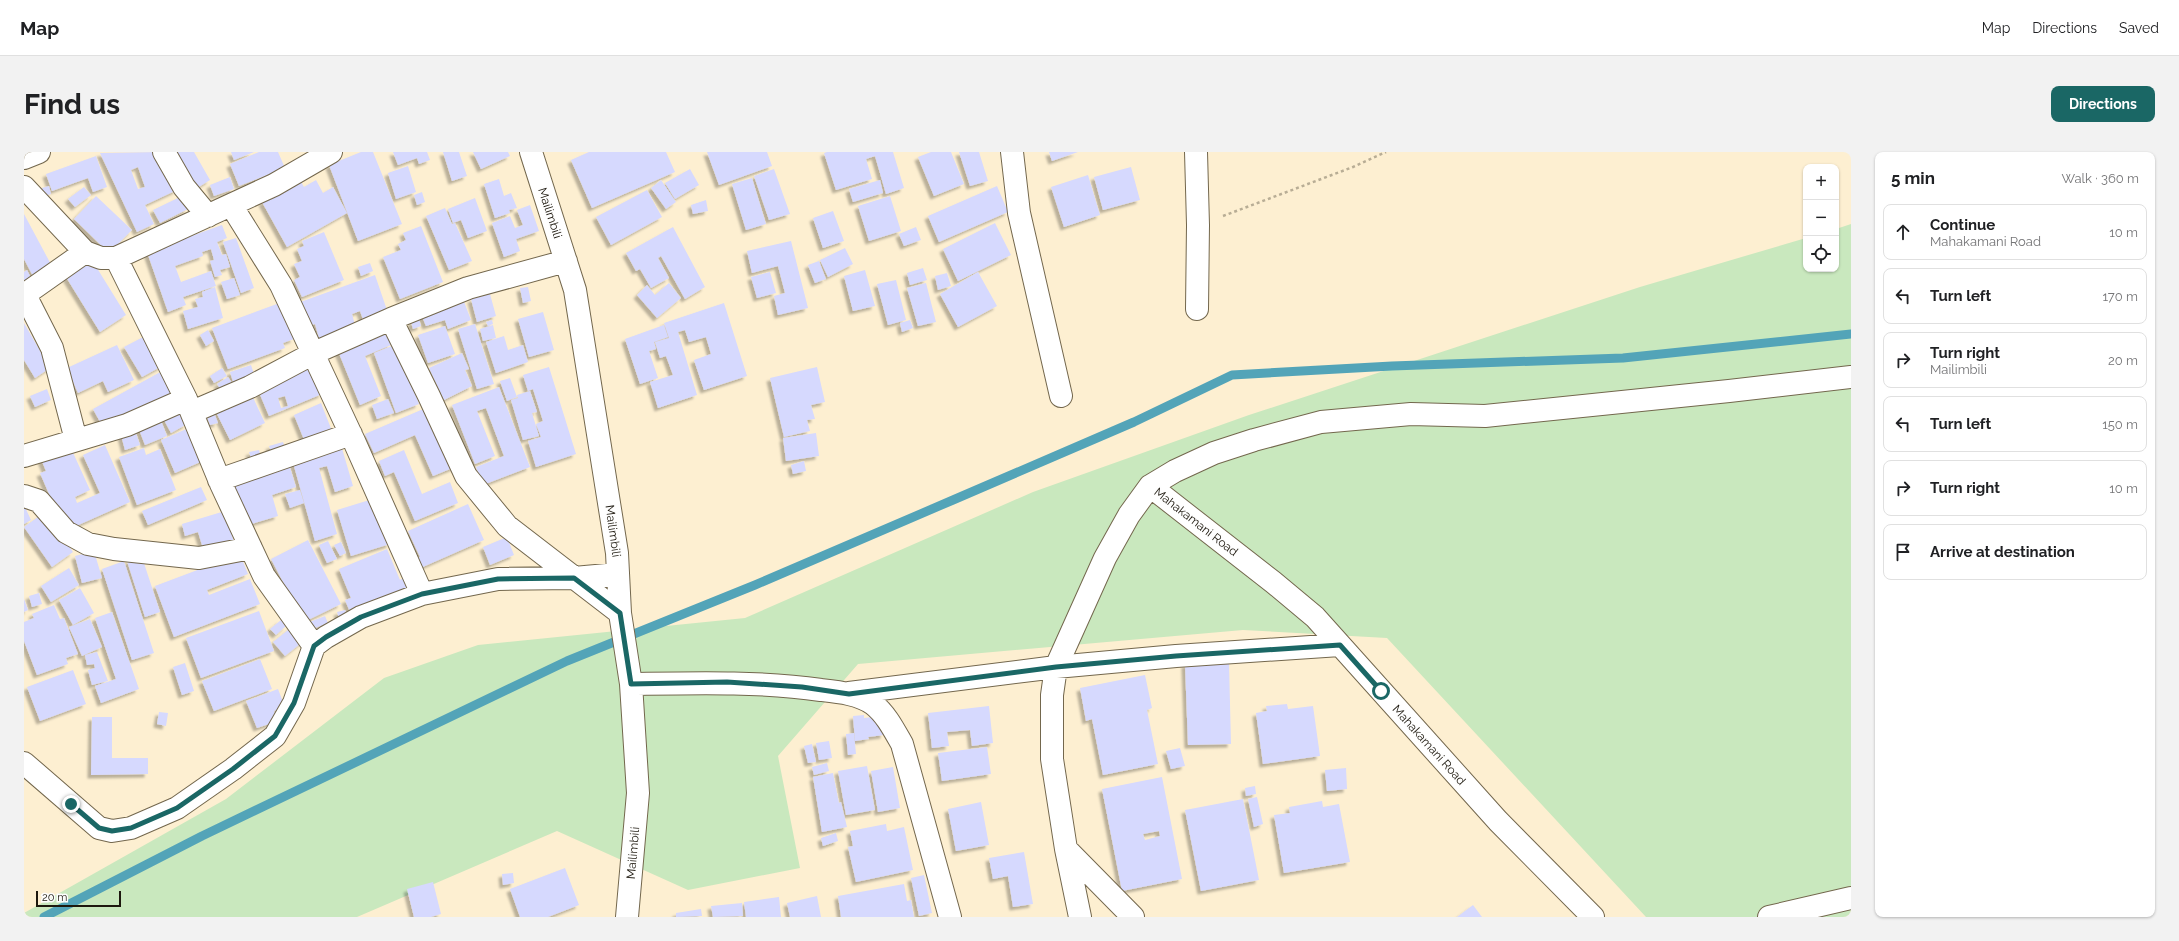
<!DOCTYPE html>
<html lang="en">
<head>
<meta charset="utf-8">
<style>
  :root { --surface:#fff; --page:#f2f2f2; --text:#202124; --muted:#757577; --line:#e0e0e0; --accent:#1a6765 }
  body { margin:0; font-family:Raleway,sans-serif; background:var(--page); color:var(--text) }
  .controls { position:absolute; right:12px; top:12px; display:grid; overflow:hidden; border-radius:8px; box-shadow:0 1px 3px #0004 }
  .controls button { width:36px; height:36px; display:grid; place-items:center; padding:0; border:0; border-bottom:1px solid var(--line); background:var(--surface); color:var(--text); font:20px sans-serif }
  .scale { position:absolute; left:12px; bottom:10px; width:85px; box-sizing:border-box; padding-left:4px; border:2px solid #1d180e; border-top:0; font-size:11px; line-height:14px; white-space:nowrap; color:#1d180e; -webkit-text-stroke:3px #fefefe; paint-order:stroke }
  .stop { position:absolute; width:12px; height:12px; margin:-9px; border:3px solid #1a6765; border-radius:50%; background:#fff }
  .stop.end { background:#1a6765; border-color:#fff; box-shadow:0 1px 4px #0008 }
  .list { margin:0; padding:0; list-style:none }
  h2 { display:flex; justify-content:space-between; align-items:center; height:52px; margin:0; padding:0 16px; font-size:17px }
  h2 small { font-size:13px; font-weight:400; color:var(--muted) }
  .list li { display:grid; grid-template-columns:26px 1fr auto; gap:12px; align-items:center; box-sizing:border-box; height:56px; margin:0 8px 8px; padding:0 8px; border:1px solid var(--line); border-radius:8px }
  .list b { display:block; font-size:15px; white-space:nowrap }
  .list p { margin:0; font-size:13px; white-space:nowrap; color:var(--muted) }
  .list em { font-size:13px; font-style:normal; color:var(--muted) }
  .icon { flex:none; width:22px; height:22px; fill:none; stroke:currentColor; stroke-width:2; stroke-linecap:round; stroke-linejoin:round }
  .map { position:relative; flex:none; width:1827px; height:765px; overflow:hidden; border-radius:8px }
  header { display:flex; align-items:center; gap:24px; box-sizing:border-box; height:56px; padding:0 20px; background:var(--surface); border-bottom:1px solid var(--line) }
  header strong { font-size:19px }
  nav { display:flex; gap:22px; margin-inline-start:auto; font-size:14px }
  .intro { display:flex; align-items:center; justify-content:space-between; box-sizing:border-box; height:96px; padding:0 24px }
  h1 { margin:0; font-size:28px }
  .button { padding:10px 18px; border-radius:8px; background:var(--accent); color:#fff; font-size:14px; font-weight:700 }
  main { display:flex; gap:24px; padding:0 24px }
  aside { flex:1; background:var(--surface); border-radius:8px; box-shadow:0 1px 3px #0004 }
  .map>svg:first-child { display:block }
</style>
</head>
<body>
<header>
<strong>Map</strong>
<nav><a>Map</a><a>Directions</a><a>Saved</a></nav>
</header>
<div class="intro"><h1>Find us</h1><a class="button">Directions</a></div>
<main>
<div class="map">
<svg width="1827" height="765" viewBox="0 0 1827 765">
  <defs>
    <filter id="shadow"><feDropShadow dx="-3.5" dy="3.5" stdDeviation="1" flood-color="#0004"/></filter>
  </defs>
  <rect width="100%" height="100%" fill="#fdefd1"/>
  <path fill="#c9e8be" d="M 1827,72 L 1827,765 L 1622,765 L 1363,486 L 1219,478 L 834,512 L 754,604 L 776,716 L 664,738 L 533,679 L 333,765 L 0,765 L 0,761 L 202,647 L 360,526 L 454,493 L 721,466 L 1009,340 L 1225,263 L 1616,135 L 1782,86 L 1782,117 L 1812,117 L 1812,77 Z"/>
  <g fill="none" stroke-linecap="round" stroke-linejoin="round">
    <path stroke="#53a4b8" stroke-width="9" d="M 20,765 L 178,684 L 543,509 L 731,433 L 929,348 L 1110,270 L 1208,223 L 1368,214 L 1599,206 L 1827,182"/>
  </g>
  <path fill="#d6d9fe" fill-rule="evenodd" filter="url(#shadow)" d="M 136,0 L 153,38 L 121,53 L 130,72 L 113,80 L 76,1 ZM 114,15 L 121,35 L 114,37 L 107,18 Z
    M 147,0 L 170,0 L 186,28 L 170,38 Z
    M 207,0 L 230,0 L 210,8 Z
    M 235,0 L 254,0 L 261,16 L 215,34 L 206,12 Z
    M 337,0 L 349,0 L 378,72 L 334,89 L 305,13 Z
    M 369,0 L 403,0 L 406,8 L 395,12 L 393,6 L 374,13 Z
    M 419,0 L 435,0 L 443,24 L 428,29 Z
    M 449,0 L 484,0 L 486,4 L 457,17 Z
    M 565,0 L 642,0 L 651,20 L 568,56 L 547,8 Z
    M 683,0 L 743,0 L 748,14 L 695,33 Z
    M 803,0 L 869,0 L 880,36 L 862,42 L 851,4 L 842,7 L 848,27 L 812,38 L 800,1 Z
    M 907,0 L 927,0 L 940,32 L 910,44 L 894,5 Z
    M 935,0 L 955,0 L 964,29 L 946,34 Z
    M 1025,0 L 1054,0 L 1028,9 Z
    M 72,4 L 83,35 L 69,40 L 64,26 L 28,39 L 22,22 Z
    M 384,14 L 392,40 L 372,47 L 364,21 Z
    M 1107,15 L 1116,48 L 1079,58 L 1070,25 Z
    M 666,17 L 675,33 L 651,47 L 641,31 Z
    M 750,17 L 766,62 L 745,68 L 730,24 Z
    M 1064,23 L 1076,63 L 1040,75 L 1027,35 Z
    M 206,25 L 210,37 L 190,44 L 186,33 Z
    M 728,26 L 742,72 L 722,78 L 708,32 Z
    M 475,27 L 480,44 L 487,41 L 493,56 L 485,58 L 486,61 L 471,66 L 460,32 Z
    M 276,28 L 280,35 L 292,28 L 299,41 L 309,35 L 323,61 L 263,95 L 238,50 Z
    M 637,28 L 652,50 L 642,57 L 627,36 Z
    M 856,28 L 859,41 L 829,50 L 825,37 Z
    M 25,34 L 27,42 L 20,44 L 18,36 Z
    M 973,34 L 984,60 L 915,90 L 904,64 Z
    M 60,35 L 67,43 L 51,55 L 44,47 Z
    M 623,38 L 638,65 L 587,93 L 572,65 Z
    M 398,40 L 401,50 L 393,53 L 390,43 Z
    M 72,44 L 108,78 L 85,101 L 50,67 Z
    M 158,44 L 164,57 L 136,71 L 129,58 Z
    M 866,44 L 877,79 L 845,89 L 834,54 Z
    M 451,46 L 463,79 L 444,86 L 437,68 L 429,71 L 424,57 Z
    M 682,48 L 684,59 L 669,62 L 667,53 Z
    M 506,53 L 515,79 L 492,87 L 496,99 L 480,105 L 468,71 L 486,64 L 491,76 L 499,73 L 493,58 Z
    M 421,56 L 428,72 L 431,71 L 448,109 L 425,118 L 402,64 Z
    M 809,59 L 820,89 L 799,96 L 789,66 Z
    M 0,62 L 30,118 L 11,128 L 0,107 Z
    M 971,71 L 987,103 L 934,129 L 919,97 Z
    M 198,73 L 203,86 L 193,90 L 198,103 L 202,102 L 206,115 L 196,118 L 198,123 L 191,125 L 186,109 L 190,108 L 187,97 L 178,100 L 179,104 L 151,114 L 157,130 L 187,119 L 192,134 L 159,145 L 162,153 L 144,160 L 123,100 Z
    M 397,74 L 419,130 L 376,147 L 359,105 L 377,98 L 374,92 L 382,88 L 379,81 Z
    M 649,75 L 681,135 L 661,147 L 637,104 L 634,106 L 645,126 L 627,136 L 616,117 L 612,119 L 602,101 Z
    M 892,75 L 897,88 L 880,94 L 875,82 Z
    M 300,80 L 320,128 L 278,145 L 270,128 L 276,125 L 270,112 L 278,109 L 273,97 L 280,94 L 278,89 Z
    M 212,86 L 230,136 L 217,141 L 199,90 Z
    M 767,89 L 784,156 L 754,163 L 750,144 L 761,141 L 754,114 L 728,121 L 723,99 Z
    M 821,96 L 829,112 L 804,125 L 796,108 Z
    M 68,108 L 102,163 L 76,180 L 42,125 Z
    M 795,109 L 802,127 L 791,131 L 784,113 Z
    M 346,111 L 349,119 L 337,124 L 334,115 Z
    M 899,116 L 903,128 L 886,133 L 883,121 Z
    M 3,118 L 7,126 L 0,130 L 0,120 Z
    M 841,118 L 851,154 L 829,159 L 820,124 Z
    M 746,120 L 752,141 L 733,146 L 727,125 Z
    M 954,120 L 973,154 L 934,175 L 916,142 Z
    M 923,121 L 927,134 L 914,138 L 911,124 Z
    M 351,123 L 365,164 L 341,173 L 336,159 L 328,162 L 331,173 L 295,186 L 291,172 L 280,176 L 271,152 Z
    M 210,126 L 216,143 L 203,147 L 197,130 Z
    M 872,128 L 882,168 L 864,173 L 853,132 Z
    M 645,131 L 657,146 L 633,166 L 613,143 L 623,133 L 631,143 Z
    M 902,131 L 912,170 L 894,174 L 883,136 Z
    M 191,135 L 199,166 L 164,177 L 159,159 L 174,155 L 171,147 L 179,145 L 178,140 Z
    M 504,135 L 507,149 L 499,151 L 496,136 Z
    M 466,142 L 472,164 L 453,170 L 447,147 Z
    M 439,147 L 447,168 L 424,177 L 421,168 L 402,174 L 397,162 Z
    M 261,149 L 263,169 L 270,187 L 259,191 L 261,196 L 204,217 L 188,176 Z
    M 700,151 L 723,224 L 680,238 L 670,208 L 687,202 L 682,185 L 665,190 L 661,178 L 654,180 L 673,243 L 634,256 L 626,230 L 649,223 L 642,204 L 636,206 L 631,190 L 645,186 L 640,171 Z
    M 519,160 L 530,198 L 505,205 L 494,167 Z
    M 395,167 L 397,174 L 389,177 L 387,170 Z
    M 468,168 L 469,172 L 464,174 L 462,170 Z
    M 886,168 L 889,176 L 878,180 L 876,171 Z
    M 0,171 L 26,216 L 11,226 L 0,208 Z
    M 451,172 L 470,232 L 453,237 L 434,177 Z
    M 469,173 L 472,186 L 459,189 L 456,177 Z
    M 640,173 L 644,185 L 630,190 L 632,197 L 625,199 L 634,226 L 616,232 L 601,187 Z
    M 421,174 L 431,202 L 404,211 L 394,183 Z
    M 360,175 L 367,193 L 341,204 L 357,244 L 336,253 L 312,194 Z
    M 184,178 L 190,189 L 182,194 L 176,183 Z
    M 121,184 L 138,214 L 118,225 L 100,195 Z
    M 480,184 L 484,198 L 499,193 L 504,210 L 472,221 L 462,190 Z
    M 373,192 L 395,252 L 372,261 L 350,201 Z
    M 93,193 L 110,228 L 84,240 L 79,229 L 54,241 L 43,216 Z
    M 438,201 L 445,217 L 441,218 L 448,234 L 420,248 L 405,216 Z
    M 291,208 L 298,242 L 245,264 L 232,233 ZM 261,244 L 264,254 L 257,256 L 254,246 Z
    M 227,213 L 232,228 L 211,236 L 206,220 Z
    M 525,215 L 552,302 L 512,315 L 504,289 L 517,285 L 512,272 L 519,269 L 509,237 L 504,239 L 499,223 Z
    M 793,215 L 801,250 L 787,253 L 791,267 L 783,268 L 786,279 L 760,285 L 746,226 Z
    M 198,216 L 203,224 L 190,231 L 186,224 Z
    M 140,218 L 153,240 L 81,279 L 69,257 Z
    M 204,225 L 208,231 L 197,238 L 193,232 Z
    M 486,226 L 493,245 L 483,249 L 476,229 Z
    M 475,235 L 506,315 L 459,333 L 452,315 L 480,304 L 462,256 L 453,259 L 471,304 L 451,312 L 428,253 Z
    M 23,237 L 27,248 L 11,255 L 6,244 Z
    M 226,239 L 241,271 L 206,288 L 190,256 Z
    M 506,239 L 513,260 L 508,261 L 515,284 L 499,288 L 487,248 L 494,246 L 493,243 Z
    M 364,247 L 370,261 L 353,267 L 348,253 Z
    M 297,251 L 308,279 L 281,290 L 270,263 Z
    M 404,255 L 431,315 L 409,324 L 391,283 L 350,301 L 341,282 Z
    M 155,257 L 163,272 L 147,281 L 139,266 Z
    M 189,258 L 194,271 L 186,273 L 181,260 Z
    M 136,266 L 143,284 L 121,293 L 114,275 Z
    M 167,275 L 181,308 L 151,321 L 137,288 Z
    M 111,278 L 116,293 L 101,298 L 97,283 Z
    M 792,281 L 795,304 L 762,309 L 759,286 Z
    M 259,290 L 263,301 L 249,305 L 245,294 Z
    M 81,293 L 106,350 L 41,379 L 16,321 L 22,319 L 17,307 L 46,294 L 66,338 L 51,345 L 53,351 L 76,341 L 59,303 Z
    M 317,293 L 329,334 L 311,340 L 303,314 L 295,316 L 313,382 L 291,389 L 268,307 Z
    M 120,296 L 122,303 L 136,297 L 152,338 L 113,353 L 95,305 Z
    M 235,298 L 237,305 L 228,309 L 225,300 Z
    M 380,298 L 398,342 L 426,330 L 434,351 L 391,369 L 370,320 L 361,324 L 355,309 Z
    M 264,309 L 272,335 L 248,343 L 254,364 L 221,374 L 207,327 Z
    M 780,309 L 782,319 L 769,322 L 767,313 Z
    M 177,335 L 183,348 L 124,373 L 118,359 Z
    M 276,338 L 280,351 L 266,356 L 261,342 Z
    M 352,346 L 366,392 L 327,404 L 313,358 Z
    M 444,352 L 460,388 L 392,418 L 388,409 L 396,405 L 384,379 Z
    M 0,353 L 7,368 L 0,372 Z
    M 201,359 L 211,394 L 181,403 L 174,380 L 161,384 L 158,372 Z
    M 21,360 L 49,400 L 28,415 L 0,375 Z
    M 483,385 L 490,403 L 466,413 L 459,395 Z
    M 284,388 L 317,452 L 280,470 L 247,407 Z
    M 304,389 L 313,407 L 303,411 L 295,393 Z
    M 317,390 L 322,401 L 316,404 L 310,393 Z
    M 363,397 L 376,428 L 379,426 L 383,437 L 326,460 L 321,448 L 327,446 L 315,417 Z
    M 70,399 L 78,426 L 58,431 L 51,404 Z
    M 216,402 L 224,422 L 183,438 L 185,443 L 226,427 L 236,452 L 150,485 L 131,434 Z
    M 118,405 L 136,460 L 121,465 L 103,409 Z
    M 100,409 L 130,501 L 108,508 L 78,417 Z
    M 45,416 L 55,433 L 27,450 L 17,434 Z
    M 56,436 L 70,461 L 49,473 L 35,448 Z
    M 15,441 L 18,452 L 8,455 L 5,444 Z
    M 0,447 L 4,458 L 0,460 Z
    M 30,453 L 36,467 L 40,466 L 54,502 L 42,506 L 44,512 L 13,523 L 0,489 L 0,470 L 10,466 L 8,462 Z
    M 321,458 L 323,463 L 315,466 L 313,460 Z
    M 235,459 L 250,499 L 177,526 L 162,486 Z
    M 88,460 L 115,537 L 77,551 L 71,534 L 92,527 L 71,466 Z
    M 301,464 L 304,471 L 286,478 L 283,471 Z
    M 66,467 L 78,495 L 58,504 L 45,475 Z
    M 257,468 L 262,474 L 252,483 L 246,477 Z
    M 269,474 L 281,488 L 261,504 L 249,490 Z
    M 73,500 L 84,529 L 68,533 L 64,518 L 71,516 L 70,512 L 63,513 L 61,503 Z
    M 236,507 L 248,537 L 190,559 L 178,529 Z
    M 161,511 L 170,539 L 158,543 L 149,515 Z
    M 1205,511 L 1207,592 L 1164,593 L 1161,512 Z
    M 49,518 L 62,552 L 16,569 L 3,535 Z
    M 1121,523 L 1128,556 L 1123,558 L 1134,612 L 1079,623 L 1068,567 L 1062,569 L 1056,536 Z
    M 254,537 L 261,555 L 250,559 L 254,569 L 233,576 L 222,549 Z
    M 1263,552 L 1264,557 L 1289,554 L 1296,604 L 1239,612 L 1232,561 L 1243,559 L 1242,554 Z
    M 965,554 L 969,591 L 948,594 L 946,578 L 923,580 L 925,594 L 908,596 L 904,561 Z
    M 135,560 L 144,561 L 142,574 L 133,572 Z
    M 840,563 L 840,566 L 859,564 L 860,583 L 844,585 L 845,587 L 831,589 L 829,564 Z
    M 68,565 L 88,565 L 88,606 L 124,606 L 124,622 L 67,623 Z
    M 830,581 L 832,602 L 824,603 L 822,582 Z
    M 805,589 L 808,606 L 795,608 L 792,591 Z
    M 788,592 L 792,610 L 784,611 L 780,594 Z
    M 963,595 L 967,622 L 918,629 L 914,601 Z
    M 1156,596 L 1161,614 L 1147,617 L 1142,599 Z
    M 803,611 L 805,619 L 790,623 L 788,615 Z
    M 843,614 L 851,658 L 822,663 L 814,619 Z
    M 869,615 L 876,656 L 854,660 L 847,619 Z
    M 1322,616 L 1323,637 L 1303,639 L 1301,618 Z
    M 809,621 L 815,651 L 817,650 L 823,675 L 798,680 L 789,625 Z
    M 1138,625 L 1158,727 L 1098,739 L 1078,637 ZM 1135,679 L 1136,684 L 1121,688 L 1119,682 Z
    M 1231,634 L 1232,642 L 1222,644 L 1221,636 Z
    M 1233,645 L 1239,672 L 1230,675 L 1224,647 Z
    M 1219,647 L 1235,728 L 1177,739 L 1161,658 Z
    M 1298,649 L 1299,655 L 1315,652 L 1326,710 L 1260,721 L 1250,663 L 1266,661 L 1265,655 Z
    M 957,650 L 965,693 L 932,699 L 924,657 Z
    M 862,672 L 863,679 L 880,675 L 889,718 L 832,730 L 824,695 L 829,694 L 826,679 Z
    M 812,681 L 814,689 L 799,694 L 797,686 Z
    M 1000,700 L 1009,752 L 989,755 L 984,724 L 969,727 L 965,706 Z
    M 541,716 L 555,753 L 524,765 L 496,765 L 486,737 Z
    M 489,721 L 490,731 L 479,733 L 478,722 Z
    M 900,723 L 908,761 L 895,764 L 887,726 Z
    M 409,730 L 417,762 L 407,765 L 390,765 L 383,737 Z
    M 880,732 L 883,749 L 887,748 L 890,765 L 817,765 L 814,744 Z
    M 793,744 L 797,765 L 766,765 L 763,751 Z
    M 755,745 L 757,765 L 722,765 L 720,750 Z
    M 718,751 L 719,764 L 689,765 L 687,754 Z
    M 1449,753 L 1458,765 L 1433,765 Z
    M 677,757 L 678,764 L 652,765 L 652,761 Z"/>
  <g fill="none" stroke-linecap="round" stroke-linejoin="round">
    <defs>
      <path id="minor" d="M 140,0 L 160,35 L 184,64
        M 507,0 L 551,138 L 593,401 L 596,461 L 607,532 L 614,641 L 603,765
        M 988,0 L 995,61 L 1037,244
        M 1172,0 L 1174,73 L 1173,157
        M 0,6 L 15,0
        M 0,35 L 61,100 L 77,106 L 92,106 L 250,33 L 307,0
        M 207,53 L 257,133 L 330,289 L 398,442
        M 92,106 L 162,247 L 197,332 L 240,424 L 290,494
        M 0,143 L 61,100
        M 1,143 L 28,196 L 52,288
        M 367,167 L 405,244 L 442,324 L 483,374 L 596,461
        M 168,260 L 226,235 L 290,201 L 367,167 L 444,136 L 542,109
        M 0,304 L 103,273 L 162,247
        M 195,328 L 327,282
        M 1126,334 L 1249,430 L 1291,465 L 1474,669 L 1569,765
        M 0,344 L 15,349 L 42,380 L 64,392 L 90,397 L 175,406 L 227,396
        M 607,532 C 670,531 734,529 797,538 C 815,540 835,542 849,552 C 862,562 870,578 878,592 L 926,765
        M 825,541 L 1032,515 L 1152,504 L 1316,493
        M 0,611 L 75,676 L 88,679 L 107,676 L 153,656 L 209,617 L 251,584 L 270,551 L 290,494 L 302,485 L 337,465 L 398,442 L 474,427 L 550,426 L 594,422
        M 1042,697 L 1109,765
        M 1056,765 L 1042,697 L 1028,607 L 1028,543 L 1032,515 L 1081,406 L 1105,363 L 1126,334 L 1151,319 L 1190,301 L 1230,288 L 1297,270 L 1387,262 L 1461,264 L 1705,239 L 1827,225
        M 1745,765 L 1827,746"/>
    </defs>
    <use href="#minor" stroke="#73674d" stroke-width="24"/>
    <path stroke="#b8ad95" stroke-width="2.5" stroke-dasharray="3 3" stroke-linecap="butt" d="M 1199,64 L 1329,15 L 1362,0"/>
    <use href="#minor" stroke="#fff" stroke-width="22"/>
  </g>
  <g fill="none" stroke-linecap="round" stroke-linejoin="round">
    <path stroke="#1a6765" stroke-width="5" d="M 47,652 L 75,676 L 88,679 L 107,676 L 153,656 L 209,617 L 251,584 L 270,551 L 290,494 L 302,485 L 337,465 L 398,442 L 474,427 L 550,426 L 596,461 L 607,532 L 703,530 L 778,535 L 825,542 L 1032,515 L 1152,504 L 1316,493 L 1357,539"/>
  </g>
  <g text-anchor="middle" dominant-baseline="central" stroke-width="3.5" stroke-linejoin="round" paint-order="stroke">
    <g font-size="12" fill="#1d180e" stroke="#fefefe">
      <text transform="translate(526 61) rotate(72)">Mailimbili</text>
      <text transform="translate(1172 370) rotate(38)">Mahakamani Road</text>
      <text transform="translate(589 379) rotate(82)">Mailimbili</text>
      <text transform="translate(1405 593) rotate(48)">Mahakamani Road</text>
      <text transform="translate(609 701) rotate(-85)">Mailimbili</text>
    </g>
  </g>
</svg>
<div class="controls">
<button>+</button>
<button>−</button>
<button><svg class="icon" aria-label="locate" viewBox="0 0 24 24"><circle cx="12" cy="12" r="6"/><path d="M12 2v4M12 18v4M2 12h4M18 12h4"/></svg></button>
</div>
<div class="scale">20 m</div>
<div class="stop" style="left:1357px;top:539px"></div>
<div class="stop end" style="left:47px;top:652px"></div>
</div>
<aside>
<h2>5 min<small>Walk · 360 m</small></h2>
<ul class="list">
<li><svg class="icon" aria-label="ahead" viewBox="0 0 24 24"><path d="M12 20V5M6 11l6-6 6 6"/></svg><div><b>Continue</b><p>Mahakamani Road</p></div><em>10 m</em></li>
<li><svg class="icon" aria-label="left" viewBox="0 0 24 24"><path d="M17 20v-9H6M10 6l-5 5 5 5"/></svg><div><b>Turn left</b></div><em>170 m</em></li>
<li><svg class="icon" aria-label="right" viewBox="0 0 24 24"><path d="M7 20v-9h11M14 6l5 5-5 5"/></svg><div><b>Turn right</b><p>Mailimbili</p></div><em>20 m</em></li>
<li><svg class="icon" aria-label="left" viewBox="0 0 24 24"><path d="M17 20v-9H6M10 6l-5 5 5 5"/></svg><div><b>Turn left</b></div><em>150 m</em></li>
<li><svg class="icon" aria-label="right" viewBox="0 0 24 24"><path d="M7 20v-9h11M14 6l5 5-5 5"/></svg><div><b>Turn right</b></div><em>10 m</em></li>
<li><svg class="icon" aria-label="arrive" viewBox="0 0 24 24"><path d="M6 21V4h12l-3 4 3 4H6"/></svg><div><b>Arrive at destination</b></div></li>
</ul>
</aside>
</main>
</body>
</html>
